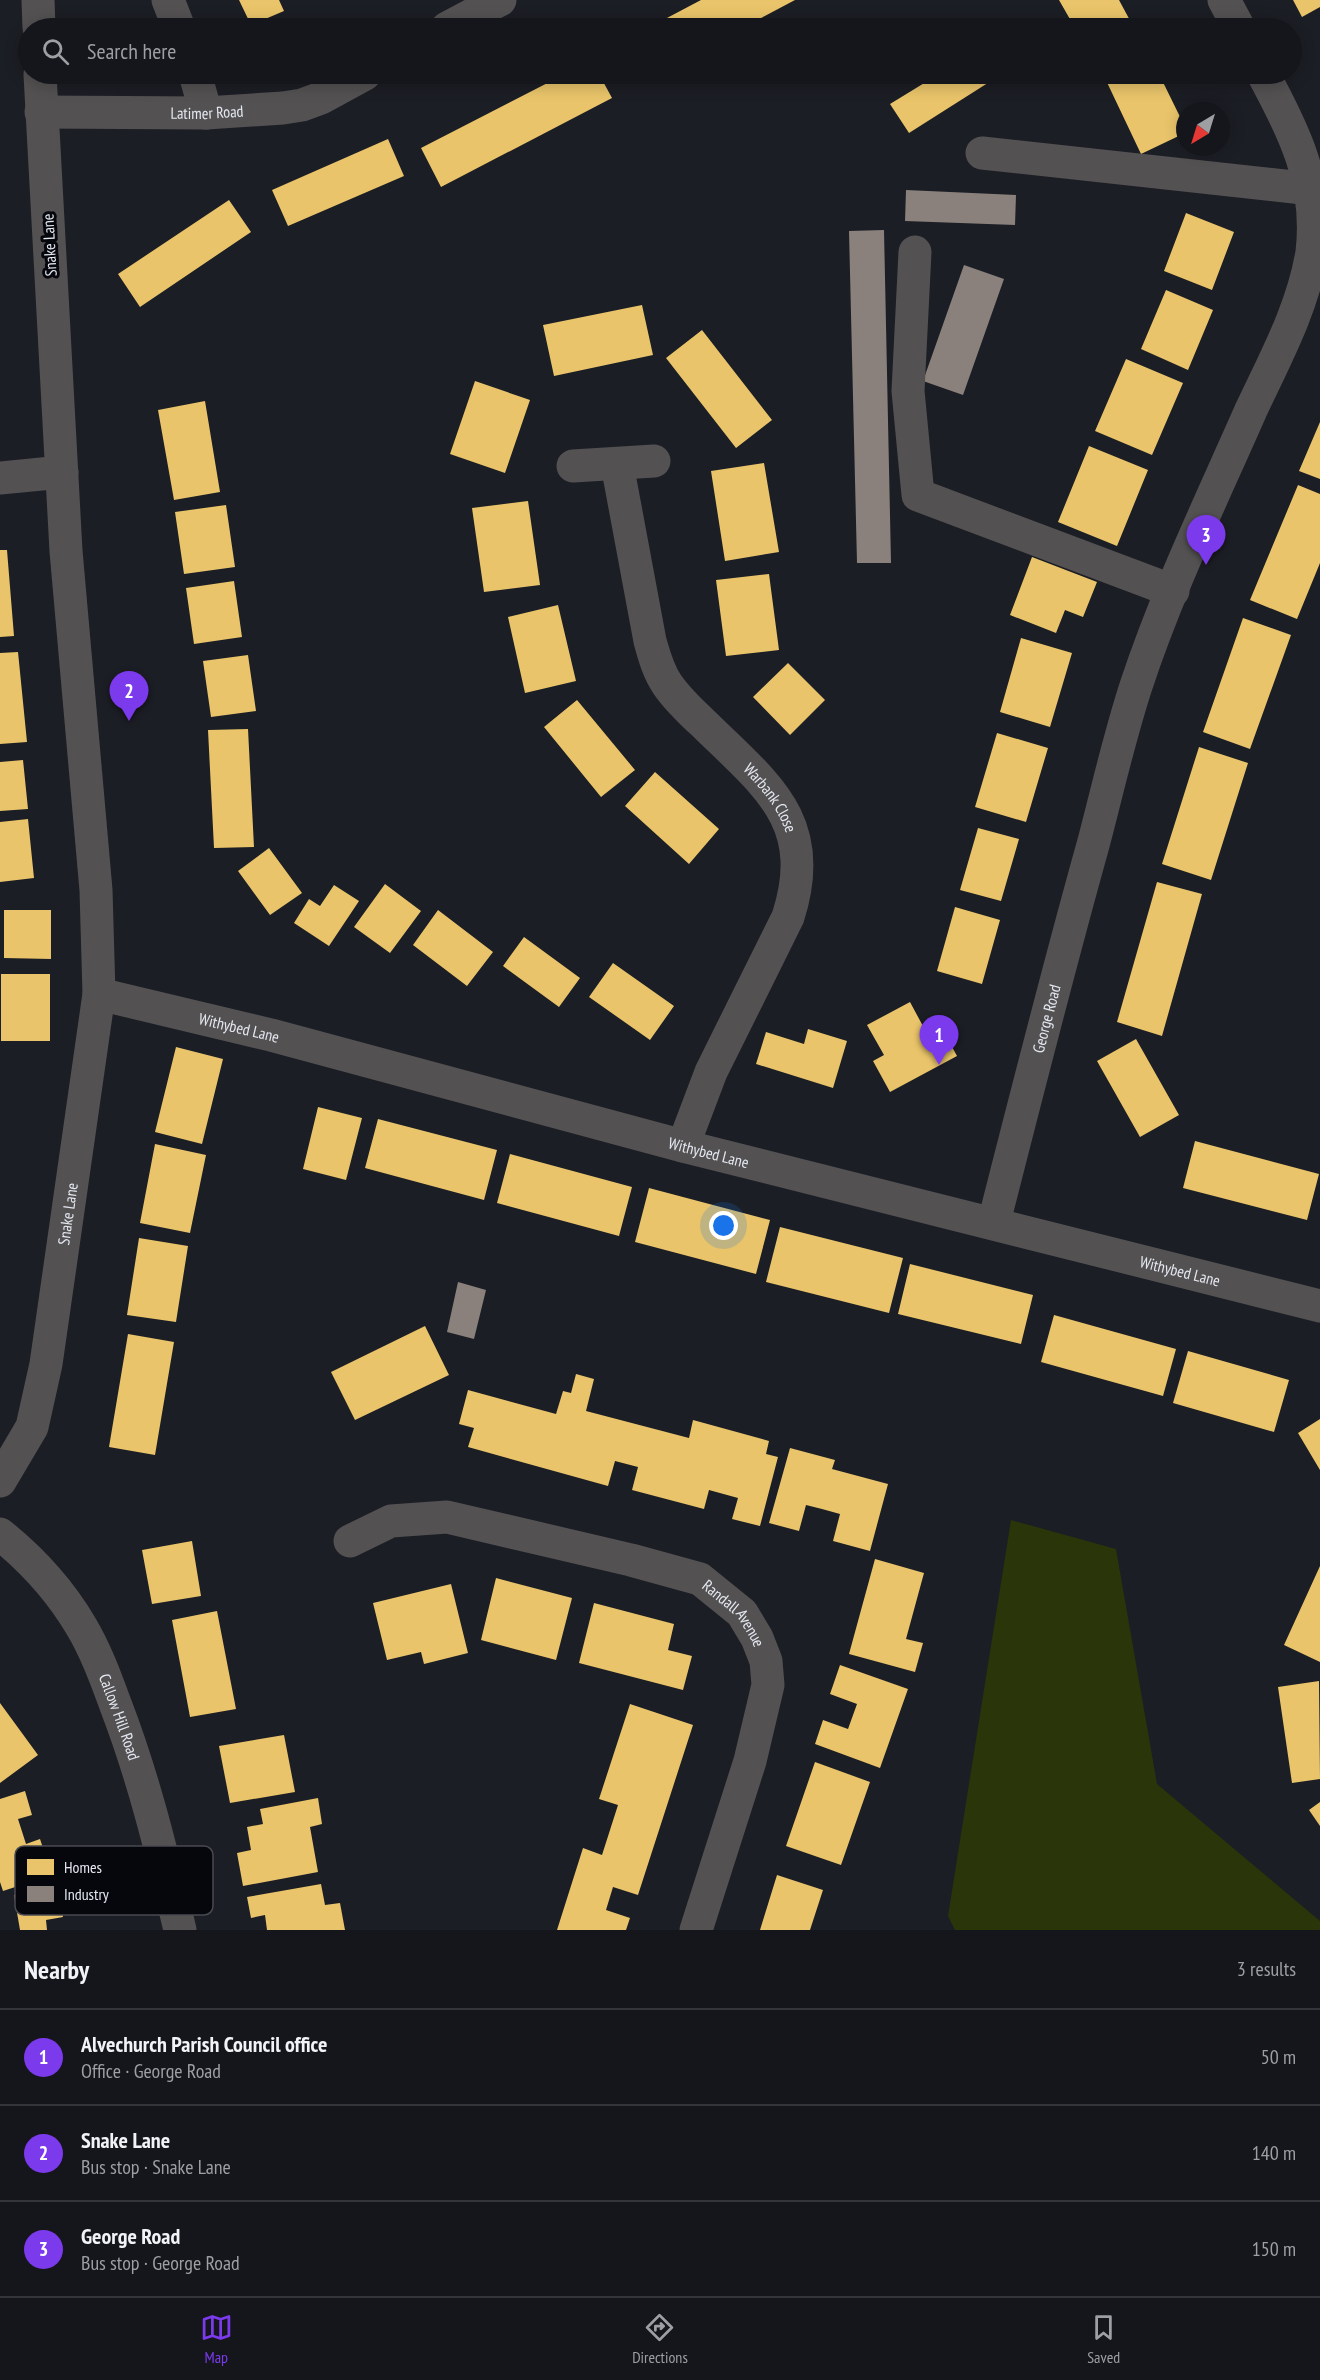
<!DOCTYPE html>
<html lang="en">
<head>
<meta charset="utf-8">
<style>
  :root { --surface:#15161c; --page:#1e1f25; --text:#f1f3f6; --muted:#9d9fa3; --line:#34353b; --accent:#7c3aed }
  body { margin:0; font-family:"PT Sans Narrow",sans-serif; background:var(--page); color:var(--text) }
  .compass { position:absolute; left:1176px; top:102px; width:54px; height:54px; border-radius:50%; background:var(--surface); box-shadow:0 3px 15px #0003; rotate:218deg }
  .you { position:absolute; left:724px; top:1226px; width:21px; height:21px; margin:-15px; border:4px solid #fff; border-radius:50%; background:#1a73e8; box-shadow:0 0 0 9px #1a73e833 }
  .badge { display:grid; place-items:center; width:39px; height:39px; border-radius:50%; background:var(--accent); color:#fff; font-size:20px; font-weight:700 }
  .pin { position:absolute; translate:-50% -50px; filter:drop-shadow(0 2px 3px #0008) }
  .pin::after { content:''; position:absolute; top:32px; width:21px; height:18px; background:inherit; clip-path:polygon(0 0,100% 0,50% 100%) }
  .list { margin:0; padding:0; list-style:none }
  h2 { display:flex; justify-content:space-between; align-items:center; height:78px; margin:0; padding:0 24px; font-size:26px }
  h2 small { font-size:20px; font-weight:400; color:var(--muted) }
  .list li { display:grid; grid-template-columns:39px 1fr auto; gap:18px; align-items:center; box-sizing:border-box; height:96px; padding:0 24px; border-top:2px solid var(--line) }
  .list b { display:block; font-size:22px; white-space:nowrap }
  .list p { margin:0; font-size:20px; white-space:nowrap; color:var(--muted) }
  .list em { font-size:20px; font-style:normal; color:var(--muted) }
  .icon { flex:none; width:33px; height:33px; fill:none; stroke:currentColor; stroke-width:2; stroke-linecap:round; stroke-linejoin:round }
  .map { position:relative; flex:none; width:1320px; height:1930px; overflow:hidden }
  .search { position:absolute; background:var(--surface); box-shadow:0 3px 15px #0003; left:18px; right:18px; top:18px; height:66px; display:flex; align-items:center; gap:15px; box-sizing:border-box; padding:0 21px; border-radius:33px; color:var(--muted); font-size:22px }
  .sheet { height:366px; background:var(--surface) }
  nav { display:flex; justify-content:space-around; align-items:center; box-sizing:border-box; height:84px; border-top:2px solid var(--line); background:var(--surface); font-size:16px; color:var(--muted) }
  nav a { display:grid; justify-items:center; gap:3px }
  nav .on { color:var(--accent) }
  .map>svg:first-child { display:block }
</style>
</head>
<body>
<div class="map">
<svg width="1320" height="1930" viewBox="0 0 1320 1930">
  <rect width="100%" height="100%" fill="#1c1e25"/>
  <path fill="#2a3509" d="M 1011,1520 L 1116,1549 L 1157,1784 L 1320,1921 L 1320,1930 L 955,1930 L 948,1916 Z"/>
  <path fill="#e9c46a" d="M 239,0 L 279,0 L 284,11 L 251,25 Z
    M 701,0 L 795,0 L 742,28 L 648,28 Z
    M 1059,0 L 1119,0 L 1133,26 L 1128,28 L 1075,28 Z
    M 1293,0 L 1320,0 L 1320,7 L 1302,17 Z
    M 565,74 L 599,74 L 612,98 L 441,187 L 421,148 Z
    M 638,74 L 658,74 L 642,82 Z
    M 939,74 L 1002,74 L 909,133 L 890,104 Z
    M 1103,74 L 1159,74 L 1185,127 L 1185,133 L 1141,154 Z
    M 388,139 L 404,176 L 288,226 L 272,190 Z
    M 229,200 L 251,232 L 140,307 L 118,274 Z
    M 1186,213 L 1234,232 L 1212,290 L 1164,271 Z
    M 1166,290 L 1213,310 L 1188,370 L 1141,349 Z
    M 642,305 L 653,355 L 554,376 L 543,325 Z
    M 702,330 L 772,420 L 736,448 L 666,358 Z
    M 1126,359 L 1183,383 L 1152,455 L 1095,431 Z
    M 475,381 L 530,400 L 505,473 L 450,454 Z
    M 205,401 L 220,492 L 174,500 L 158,410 Z
    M 1320,422 L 1320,479 L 1299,471 Z
    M 1089,446 L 1148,470 L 1117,546 L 1058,522 Z
    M 764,463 L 779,552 L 725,561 L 711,471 Z
    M 1298,485 L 1320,494 L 1320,563 L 1297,619 L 1250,600 Z
    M 528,501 L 540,585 L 484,592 L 472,508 Z
    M 226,505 L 235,567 L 184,574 L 175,512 Z
    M 0,550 L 7,550 L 14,636 L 0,637 Z
    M 1032,557 L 1097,582 L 1083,617 L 1065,610 L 1056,633 L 1010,615 Z
    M 769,574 L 779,650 L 726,656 L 716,580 Z
    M 234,581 L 242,637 L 194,644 L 186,588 Z
    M 558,605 L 576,681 L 525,693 L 508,617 Z
    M 1243,618 L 1291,635 L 1250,749 L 1203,732 Z
    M 1021,638 L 1072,653 L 1050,727 L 1000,712 Z
    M 18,652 L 27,742 L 0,744 L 0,653 Z
    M 248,655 L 256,711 L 211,717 L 203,661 Z
    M 788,663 L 825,700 L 790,735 L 753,697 Z
    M 577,700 L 635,770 L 601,797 L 544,727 Z
    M 248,729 L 254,847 L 214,848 L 208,730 Z
    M 997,733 L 1048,748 L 1026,822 L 975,807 Z
    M 1199,747 L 1248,763 L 1211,880 L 1162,864 Z
    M 23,760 L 28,809 L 0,811 L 0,762 Z
    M 655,772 L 719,829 L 689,864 L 625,806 Z
    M 28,819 L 34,878 L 0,882 L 0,822 Z
    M 978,828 L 1019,839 L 1001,901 L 960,890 Z
    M 269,848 L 302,893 L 270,915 L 238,871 Z
    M 1157,882 L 1202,894 L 1162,1036 L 1117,1022 Z
    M 385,884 L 421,911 L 390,953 L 354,927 Z
    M 334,885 L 359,901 L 329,946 L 294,923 L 309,899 L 320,906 Z
    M 955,907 L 1000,920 L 982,984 L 937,971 Z
    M 4,910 L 51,910 L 51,959 L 4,958 Z
    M 438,910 L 493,952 L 467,986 L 413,945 Z
    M 524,937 L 580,978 L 559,1007 L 503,966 Z
    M 613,963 L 674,1006 L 650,1040 L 589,997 Z
    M 1,974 L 50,974 L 50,1041 L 1,1041 Z
    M 910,1002 L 924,1028 L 938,1021 L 957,1056 L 890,1092 L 873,1061 L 884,1055 L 867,1025 Z
    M 808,1029 L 847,1041 L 833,1088 L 756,1064 L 766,1032 L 804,1044 Z
    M 1136,1039 L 1179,1115 L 1140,1137 L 1097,1061 Z
    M 176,1047 L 223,1059 L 202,1144 L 155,1132 Z
    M 318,1107 L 362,1118 L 346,1180 L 303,1169 Z
    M 378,1119 L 497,1150 L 484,1200 L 365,1168 Z
    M 1195,1141 L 1319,1174 L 1307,1220 L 1183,1188 Z
    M 155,1144 L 206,1155 L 190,1233 L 140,1223 Z
    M 510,1154 L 632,1187 L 619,1236 L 497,1203 Z
    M 649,1188 L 770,1220 L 756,1274 L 635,1242 Z
    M 780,1227 L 903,1258 L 889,1313 L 766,1282 Z
    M 139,1238 L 188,1246 L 176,1322 L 127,1315 Z
    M 910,1264 L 1033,1295 L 1021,1344 L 898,1314 Z
    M 1054,1315 L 1176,1349 L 1163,1396 L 1041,1362 Z
    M 425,1326 L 449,1375 L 355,1420 L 331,1372 Z
    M 128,1334 L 174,1342 L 155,1455 L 109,1447 Z
    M 1188,1351 L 1289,1380 L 1274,1432 L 1173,1403 Z
    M 576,1374 L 594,1379 L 586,1411 L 689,1438 L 693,1420 L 769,1441 L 766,1454 L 778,1457 L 760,1526 L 732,1519 L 738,1498 L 709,1490 L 704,1509 L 632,1490 L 638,1467 L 615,1461 L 608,1486 L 468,1447 L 474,1428 L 459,1424 L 468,1390 L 556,1414 L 563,1391 L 571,1393 Z
    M 1320,1419 L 1320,1470 L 1298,1433 Z
    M 790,1448 L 835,1460 L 832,1469 L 888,1484 L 870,1551 L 833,1541 L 840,1514 L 822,1509 L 806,1505 L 799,1531 L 769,1523 Z
    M 192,1541 L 201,1596 L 152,1604 L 142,1550 Z
    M 875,1559 L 924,1573 L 906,1639 L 923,1643 L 915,1672 L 849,1654 Z
    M 1320,1566 L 1320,1662 L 1284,1645 Z
    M 496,1578 L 572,1598 L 556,1660 L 481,1640 Z
    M 451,1584 L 468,1653 L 424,1664 L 421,1652 L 387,1660 L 373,1603 Z
    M 594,1603 L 674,1624 L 668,1650 L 692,1656 L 683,1690 L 579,1663 Z
    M 217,1611 L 236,1709 L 190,1717 L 172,1620 Z
    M 840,1665 L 908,1689 L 880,1768 L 815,1744 L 823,1720 L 848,1729 L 857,1704 L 830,1694 Z
    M 1319,1681 L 1320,1779 L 1292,1783 L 1278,1687 Z
    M 0,1703 L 38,1755 L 0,1783 Z
    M 630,1704 L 693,1725 L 638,1895 L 613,1887 L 606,1910 L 630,1918 L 626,1930 L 557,1930 L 583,1848 L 602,1855 L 618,1805 L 599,1799 Z
    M 284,1735 L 295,1792 L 230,1803 L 219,1746 Z
    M 815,1762 L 870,1782 L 841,1865 L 786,1846 Z
    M 25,1791 L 32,1815 L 18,1819 L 26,1844 L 40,1839 L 52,1875 L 3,1891 L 0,1882 L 0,1799 Z
    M 318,1798 L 322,1824 L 310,1827 L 318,1872 L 243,1886 L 237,1853 L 251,1850 L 247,1827 L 263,1824 L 260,1809 Z
    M 1320,1802 L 1320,1826 L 1309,1810 Z
    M 777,1875 L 823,1890 L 810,1930 L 760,1930 Z
    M 321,1884 L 325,1905 L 340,1903 L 345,1930 L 267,1930 L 265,1915 L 251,1918 L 247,1897 Z
    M 58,1887 L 63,1917 L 46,1920 L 47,1930 L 20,1930 L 14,1895 Z"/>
  <path fill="#8a817c" d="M 906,190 L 1016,195 L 1015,225 L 905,221 Z
    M 884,230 L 891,563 L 857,563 L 849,231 Z
    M 964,265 L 1004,279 L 963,395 L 923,381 Z
    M 458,1282 L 486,1290 L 474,1339 L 447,1332 Z"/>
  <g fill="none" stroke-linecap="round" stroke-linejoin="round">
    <g stroke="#545152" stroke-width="33">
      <path d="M 38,0 L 39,28"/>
      <path d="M 168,0 L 179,28"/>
      <path d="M 1224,0 L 1239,28"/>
      <path d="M 447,28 L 500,0"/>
      <path d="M 195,74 L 206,113"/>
      <path id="s1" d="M 41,112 L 206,113 L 283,108 L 302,105 L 321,98 L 365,74"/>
      <path d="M 982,153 L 1312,189"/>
      <path d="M 915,252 L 908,391 L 918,495 L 1173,591"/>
      <path id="s2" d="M 617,464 L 650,641 C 654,655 658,671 667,684 C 677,699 691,712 704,724 C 766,785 819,821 788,917 L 711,1072 L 683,1146"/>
      <path d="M 573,466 L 654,461"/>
      <path d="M 0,478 L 62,472"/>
      <path id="s3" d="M 99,994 L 271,1035 L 683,1146 L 1320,1306"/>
      <path id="s4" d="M 994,1222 C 1026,1096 1058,970 1093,845 C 1107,792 1119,738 1136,686 C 1167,592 1211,501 1251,410 C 1275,359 1303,308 1312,252 C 1320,183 1294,131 1263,74"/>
      <path id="s5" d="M 0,1481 L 32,1427 L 46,1364 L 99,994 L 96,890 L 66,551 L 40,74"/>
      <path id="s6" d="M 0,1534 C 31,1559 61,1592 81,1626 C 96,1651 106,1679 116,1706 C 144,1779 162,1853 180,1930"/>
      <path id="s7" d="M 350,1541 L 391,1521 L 447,1517 L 631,1560 L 700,1579 L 742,1613 L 757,1638 L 766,1661 L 768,1685 L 750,1761 L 696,1930"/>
    </g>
  </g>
  <g text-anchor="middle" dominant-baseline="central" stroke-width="6" stroke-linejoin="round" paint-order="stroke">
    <g font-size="16" fill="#e4e8f1" stroke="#06070c">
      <text stroke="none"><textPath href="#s1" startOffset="166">Latimer Road</textPath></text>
      <text transform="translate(49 245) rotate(-93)">Snake Lane</text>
      <text stroke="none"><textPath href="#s2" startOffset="381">Warbank Close</textPath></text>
      <text stroke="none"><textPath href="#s4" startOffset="210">George Road</textPath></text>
      <text stroke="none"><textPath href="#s3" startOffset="144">Withybed Lane</textPath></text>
      <text stroke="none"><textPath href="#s3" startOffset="630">Withybed Lane</textPath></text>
      <text stroke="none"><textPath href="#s5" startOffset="279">Snake Lane</textPath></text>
      <text stroke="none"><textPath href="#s3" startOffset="1116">Withybed Lane</textPath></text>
      <text stroke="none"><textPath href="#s7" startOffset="411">Randall Avenue</textPath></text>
      <text stroke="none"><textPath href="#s6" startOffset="222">Callow Hill Road</textPath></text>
    </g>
  </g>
  <rect x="15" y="1846" width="198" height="69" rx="9" fill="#06070c" stroke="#494a51" stroke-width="1.5"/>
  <rect x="27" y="1859" width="27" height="16" fill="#e9c46a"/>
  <rect x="27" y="1886" width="27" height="16" fill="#8a817c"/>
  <g font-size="16" fill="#e4e8f1">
    <text x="64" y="1873">Homes</text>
    <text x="64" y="1900">Industry</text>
  </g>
</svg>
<svg class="compass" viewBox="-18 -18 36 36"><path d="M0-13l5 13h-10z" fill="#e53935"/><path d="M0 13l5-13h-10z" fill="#9d9fa3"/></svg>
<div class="you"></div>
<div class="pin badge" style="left:939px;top:1065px">1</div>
<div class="pin badge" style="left:129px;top:721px">2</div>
<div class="pin badge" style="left:1206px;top:565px">3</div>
<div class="search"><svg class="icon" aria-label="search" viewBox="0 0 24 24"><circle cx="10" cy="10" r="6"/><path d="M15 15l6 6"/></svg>Search here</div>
</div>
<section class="sheet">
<h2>Nearby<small>3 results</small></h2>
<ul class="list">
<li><span class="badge">1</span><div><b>Alvechurch Parish Council office</b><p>Office · George Road</p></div><em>50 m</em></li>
<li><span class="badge">2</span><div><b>Snake Lane</b><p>Bus stop · Snake Lane</p></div><em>140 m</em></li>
<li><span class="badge">3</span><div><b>George Road</b><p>Bus stop · George Road</p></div><em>150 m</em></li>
</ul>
</section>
<nav>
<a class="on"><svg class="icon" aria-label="map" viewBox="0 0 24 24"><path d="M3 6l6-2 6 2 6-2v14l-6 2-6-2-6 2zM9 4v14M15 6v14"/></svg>Map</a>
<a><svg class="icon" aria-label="directions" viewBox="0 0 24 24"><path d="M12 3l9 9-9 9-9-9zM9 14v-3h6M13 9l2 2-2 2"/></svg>Directions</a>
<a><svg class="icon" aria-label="saved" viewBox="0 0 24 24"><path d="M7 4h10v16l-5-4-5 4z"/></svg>Saved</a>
</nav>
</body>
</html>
